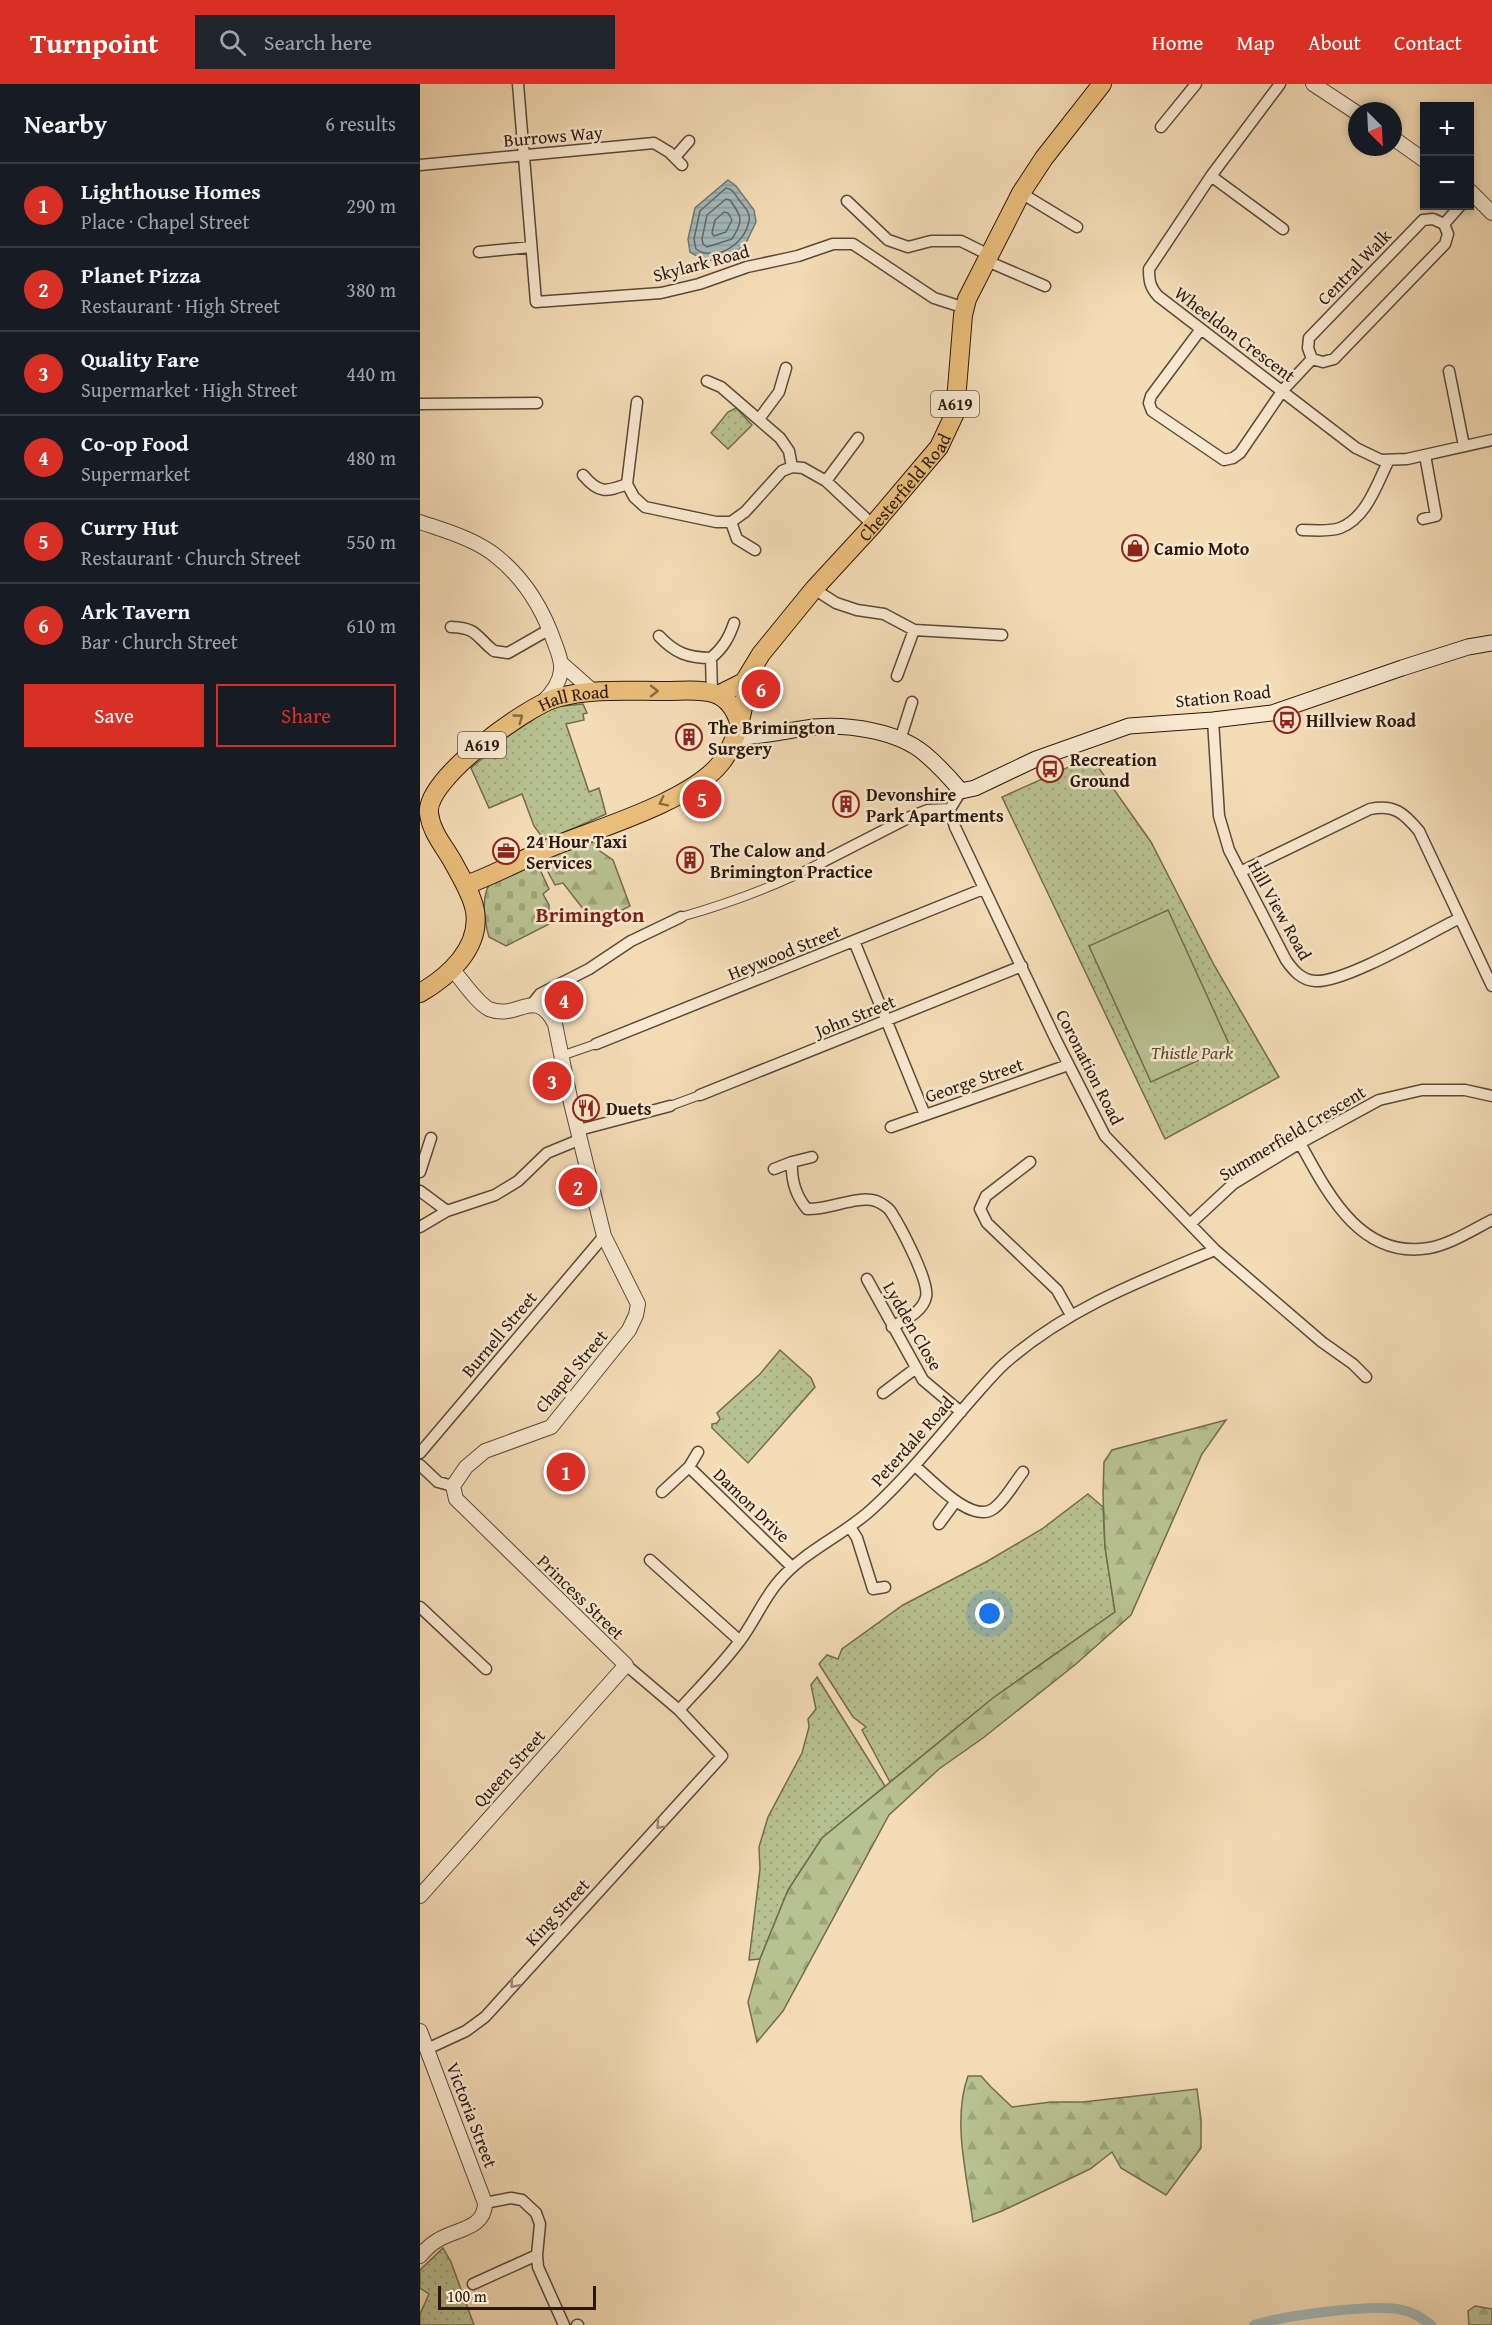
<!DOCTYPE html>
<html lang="en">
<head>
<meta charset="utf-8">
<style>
  :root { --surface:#171b24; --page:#20242c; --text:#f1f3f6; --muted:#9ea1a6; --line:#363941; --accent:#d93025 }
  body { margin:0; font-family:"Gentium Book Plus",serif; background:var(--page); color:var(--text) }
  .controls { position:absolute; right:18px; top:18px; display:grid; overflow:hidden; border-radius:0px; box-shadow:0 3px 9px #0003 }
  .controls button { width:54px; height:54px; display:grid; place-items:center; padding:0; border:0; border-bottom:2px solid var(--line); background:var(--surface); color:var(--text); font:30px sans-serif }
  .compass { position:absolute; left:928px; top:18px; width:54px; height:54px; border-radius:50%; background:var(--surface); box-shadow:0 3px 9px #0003; rotate:156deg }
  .scale { position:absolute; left:18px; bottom:15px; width:158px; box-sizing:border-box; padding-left:6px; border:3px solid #2b180d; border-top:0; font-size:16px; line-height:21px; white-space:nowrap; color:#2b180d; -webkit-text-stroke:4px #f8e8d0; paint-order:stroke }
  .you { position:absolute; left:570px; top:1530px; width:21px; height:21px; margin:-15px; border:4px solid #fff; border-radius:50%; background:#1a73e8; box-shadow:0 0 0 9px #1a73e833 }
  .badge { display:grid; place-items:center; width:39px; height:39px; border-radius:50%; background:var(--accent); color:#fff; font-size:20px; font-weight:700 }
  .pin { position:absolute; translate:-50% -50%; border:3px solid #fff; box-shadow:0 2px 6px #0006 }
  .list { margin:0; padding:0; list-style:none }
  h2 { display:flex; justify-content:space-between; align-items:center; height:78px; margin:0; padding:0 24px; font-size:26px }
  h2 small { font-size:20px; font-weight:400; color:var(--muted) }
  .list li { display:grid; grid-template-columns:39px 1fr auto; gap:18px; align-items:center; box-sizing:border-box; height:84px; padding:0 24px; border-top:2px solid var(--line) }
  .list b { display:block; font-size:22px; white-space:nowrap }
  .list p { margin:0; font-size:20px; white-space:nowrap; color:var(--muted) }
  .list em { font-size:20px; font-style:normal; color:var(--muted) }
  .actions { display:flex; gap:12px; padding:18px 24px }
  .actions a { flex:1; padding:14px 0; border:2px solid var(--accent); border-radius:0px; text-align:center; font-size:21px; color:var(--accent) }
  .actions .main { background:var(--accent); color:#fff }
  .icon { flex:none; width:33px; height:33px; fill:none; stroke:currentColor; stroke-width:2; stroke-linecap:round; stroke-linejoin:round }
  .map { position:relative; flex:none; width:1072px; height:2241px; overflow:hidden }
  header { display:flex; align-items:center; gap:36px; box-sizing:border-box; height:84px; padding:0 30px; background:var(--accent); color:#fff }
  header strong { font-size:28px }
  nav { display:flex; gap:33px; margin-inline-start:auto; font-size:21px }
  .search { width:420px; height:54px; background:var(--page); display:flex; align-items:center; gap:15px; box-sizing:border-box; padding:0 21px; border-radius:0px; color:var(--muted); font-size:22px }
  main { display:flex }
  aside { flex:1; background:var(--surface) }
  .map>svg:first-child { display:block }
</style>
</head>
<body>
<header>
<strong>Turnpoint</strong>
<div class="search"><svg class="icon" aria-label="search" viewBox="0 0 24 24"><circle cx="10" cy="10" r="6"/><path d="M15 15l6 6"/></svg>Search here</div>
<nav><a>Home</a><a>Map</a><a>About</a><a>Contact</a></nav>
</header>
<main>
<aside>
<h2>Nearby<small>6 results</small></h2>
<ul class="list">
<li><span class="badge">1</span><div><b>Lighthouse Homes</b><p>Place · Chapel Street</p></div><em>290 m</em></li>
<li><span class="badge">2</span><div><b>Planet Pizza</b><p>Restaurant · High Street</p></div><em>380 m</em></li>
<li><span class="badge">3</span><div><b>Quality Fare</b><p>Supermarket · High Street</p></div><em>440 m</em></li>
<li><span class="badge">4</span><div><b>Co-op Food</b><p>Supermarket</p></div><em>480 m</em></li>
<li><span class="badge">5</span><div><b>Curry Hut</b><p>Restaurant · Church Street</p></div><em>550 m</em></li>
<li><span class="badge">6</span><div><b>Ark Tavern</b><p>Bar · Church Street</p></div><em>610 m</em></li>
</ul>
<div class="actions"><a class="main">Save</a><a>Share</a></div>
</aside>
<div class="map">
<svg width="1072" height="2241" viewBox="0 0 1072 2241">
  <defs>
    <pattern id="green-dots" width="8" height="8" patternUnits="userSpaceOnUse" patternTransform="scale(1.5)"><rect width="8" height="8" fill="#b8c191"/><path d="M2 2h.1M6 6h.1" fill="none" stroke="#9ea57c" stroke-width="1.8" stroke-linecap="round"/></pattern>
    <pattern id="forest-firs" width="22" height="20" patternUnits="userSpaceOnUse" patternTransform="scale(1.5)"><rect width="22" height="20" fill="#b8c191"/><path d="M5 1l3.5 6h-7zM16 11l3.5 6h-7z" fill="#9ea57c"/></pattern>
    <pattern id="cemetery-stones" width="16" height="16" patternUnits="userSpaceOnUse" patternTransform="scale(1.5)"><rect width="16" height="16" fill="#b8c191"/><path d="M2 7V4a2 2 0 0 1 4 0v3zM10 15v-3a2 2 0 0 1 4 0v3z" fill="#9ea57c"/></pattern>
    <pattern id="water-rules" width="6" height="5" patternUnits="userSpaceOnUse" patternTransform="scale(1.5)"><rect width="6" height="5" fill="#a1b9b9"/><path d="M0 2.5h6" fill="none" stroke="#8b9e9e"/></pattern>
  </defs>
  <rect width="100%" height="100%" fill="#f4dcb6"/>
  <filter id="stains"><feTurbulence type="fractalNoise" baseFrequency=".00333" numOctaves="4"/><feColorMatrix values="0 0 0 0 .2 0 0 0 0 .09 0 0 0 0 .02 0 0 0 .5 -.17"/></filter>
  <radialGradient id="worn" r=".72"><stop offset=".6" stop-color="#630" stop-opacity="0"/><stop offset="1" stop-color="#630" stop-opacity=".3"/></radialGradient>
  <path fill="url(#green-dots)" stroke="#726c4f" stroke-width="1.5" d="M 316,324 L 332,341 L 308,365 L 291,349 L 308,328 Z
    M 163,620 L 167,629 L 163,630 L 164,636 L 146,640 L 169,708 L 179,704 L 186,730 L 125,757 L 114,742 L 102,710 L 69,724 L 51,684 L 88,652 L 132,623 Z
    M 671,673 L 731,758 L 794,881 L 859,993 L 745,1055 L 582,713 Z
    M 360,1266 L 391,1294 L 395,1303 L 328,1379 L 292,1344 L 292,1340 L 297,1339 L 300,1335 L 297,1329 L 340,1290 Z
    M 668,1410 L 683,1423 L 685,1463 L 695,1528 L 573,1614 L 470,1698 L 442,1646 L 446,1643 L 433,1633 L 399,1580 L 407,1571 L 418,1575 L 422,1565 L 483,1521 L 566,1478 L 622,1445 Z
    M 397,1593 L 465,1702 L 402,1754 L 368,1806 L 340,1875 L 329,1876 L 340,1785 L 339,1763 L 348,1733 L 382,1669 L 389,1643 L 388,1635 L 396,1625 L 391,1601 Z
    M 23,2164 L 31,2178 L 54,2241 L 0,2241 L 0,2230 L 9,2210 L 0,2204 L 0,2186 Z"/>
  <path fill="url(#forest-firs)" stroke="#726c4f" stroke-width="1.5" d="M 173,755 L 180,767 L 193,776 L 210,822 L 180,838 L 164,826 L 143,799 L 135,801 L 121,775 Z
    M 806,1336 L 782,1370 L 711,1531 L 656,1580 L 563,1654 L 519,1685 L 469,1731 L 363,1927 L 337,1958 L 328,1918 L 340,1875 L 368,1806 L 402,1754 L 573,1614 L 695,1528 L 685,1463 L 683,1410 L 684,1378 L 692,1366 Z
    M 548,1992 L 561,1992 L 571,2003 L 592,2023 L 631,2018 L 663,2018 L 777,2005 L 781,2036 L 781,2064 L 746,2111 L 701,2084 L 692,2068 L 670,2085 L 582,2127 L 553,2138 C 547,2092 532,2036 548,1992 Z
    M 1055,2222 L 1072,2225 L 1072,2241 L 1049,2241 L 1048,2227 Z"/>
  <path fill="url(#cemetery-stones)" stroke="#726c4f" stroke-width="1.5" d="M 116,777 L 129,805 L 123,810 L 129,821 L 129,840 L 86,862 L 69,853 C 64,835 59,808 75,793 C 82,787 106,780 116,777 Z"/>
  <path fill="#b8c191" stroke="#726c4f" stroke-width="1.5" d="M 748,826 L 810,962 L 731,998 L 669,862 Z"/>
  <path fill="url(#water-rules)" stroke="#727974" stroke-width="1.5" d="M 308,96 L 316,102 L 334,126 L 336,138 L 325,161 L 313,169 L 294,176 L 285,177 L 270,168 L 268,155 L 275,124 Z"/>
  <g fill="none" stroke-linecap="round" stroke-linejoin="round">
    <path stroke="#666863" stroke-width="1.5" d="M 306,104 C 313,105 315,110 319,116 C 324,122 331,129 329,137 C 325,160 296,179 276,165 L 274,155 L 280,127 Z
      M 306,115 L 310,116 C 322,133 324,136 312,155 L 287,163 L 283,160 L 282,155 L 287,131 Z
      M 304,128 L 308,129 L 312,136 L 306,148 L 294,152 L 292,149 L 295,136 Z"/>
    <path stroke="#a1b9b9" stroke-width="10" d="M 834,2241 C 862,2232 956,2219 982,2226 C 994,2228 1002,2234 1011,2241"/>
    <defs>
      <path id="pedestrian" d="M 261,833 C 310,819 357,802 402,778
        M 141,972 L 176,960
        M 250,1022 L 280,1011"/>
      <path id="minor" d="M 98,0 L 116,218 L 241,209 L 279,200 L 327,183 L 378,172 L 413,160 L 433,160 L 514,214 L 545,224
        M 860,0 L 791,92 L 729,185 C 729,197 730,203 738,212 L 936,364 L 961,376 L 987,375 L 1072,356
        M 741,43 L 776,0
        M 255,73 L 269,57
        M 0,81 L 234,59 L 249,68 L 262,81
        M 791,92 L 863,145
        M 601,109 L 657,143
        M 427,117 L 468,156 L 488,163 L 511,157 L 541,157 L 569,171
        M 1013,135 L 1024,140 L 1028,150 L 1025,160 L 914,275 L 903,278 L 892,275 L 888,264 L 889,254 L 1003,136 Z
        M 1024,140 L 1040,122
        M 59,168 L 111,163
        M 567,177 L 625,202
        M 781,245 L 731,312 L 729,319 L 732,327 L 804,376 L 813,374 L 820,369 L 863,306 L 892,275
        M 1029,287 L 1044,362
        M 287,297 L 301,303 L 360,354 L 369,367 L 372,383
        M 217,318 L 207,400 L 214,413 L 225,423 L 296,438 L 311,438 L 325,428 L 362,387 L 372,383 L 383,384 L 406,397 L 453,441
        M 0,320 L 117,319
        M 339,335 L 359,308 L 366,284
        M 163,391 C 179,410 186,408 207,400
        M 406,397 L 438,354
        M 1003,435 L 1016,432 L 1005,371
        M 311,438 L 317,455 L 335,466
        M 882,446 C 894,446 909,448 920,444 C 947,434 957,399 969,376
        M 394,505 L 416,519 L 437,526 L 464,530 L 494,546 L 582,551
        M 31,543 C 58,544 55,552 74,567 L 88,569 L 130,545
        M 239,552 C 255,569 268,574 291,574 L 292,609
        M 291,574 C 303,564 309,554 314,539
        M 477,592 L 494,546
        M 793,636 L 799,732 L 809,766 L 866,876 C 873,886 881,896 895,897 C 925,899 1009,849 1040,834
        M 480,656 L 492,618
        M 541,707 L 530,725 L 535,743 L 636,956 L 685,1052 L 795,1166 L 902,1258 L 933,1280 L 946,1293
        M 402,778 L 492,732 L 508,726 L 530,725
        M 820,788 L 950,725 C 974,720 984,729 999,747 L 1072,902
        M 434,857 L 505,1031
        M 112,920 L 120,910 L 169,885 L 211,857 L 261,833
        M 176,960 L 563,805
        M 280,1011 L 602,882
        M 471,1043 L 648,981
        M 159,1046 L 250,1022
        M 880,1059 C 907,1108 940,1176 1009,1164 C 1031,1160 1052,1146 1072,1136
        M 392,1073 L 372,1078 C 371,1095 376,1112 387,1125 C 408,1126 438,1111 456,1117 C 461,1119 469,1124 471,1128 C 480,1142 510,1198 506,1213 C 503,1228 484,1236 472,1243
        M 610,1078 L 566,1112 L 560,1125 L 567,1139 L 637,1206 L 651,1231
        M 354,1085 L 372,1078
        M 0,1088 L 11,1054
        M 0,1107 L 27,1127
        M 770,1140 L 813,1100 L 880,1059 L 959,1016 L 1002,1006 L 1045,1006 L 1072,1012
        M 0,1143 L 27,1127 L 75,1111 L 98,1097 L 127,1069 L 161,1055
        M 447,1195 L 503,1296 L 541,1328
        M 463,1309 L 496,1284
        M 0,1369 L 184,1152
        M 0,1381 L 18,1398 L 33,1402
        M 495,1382 C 512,1396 551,1440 573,1425 C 585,1417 594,1399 603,1388
        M 269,1383 L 372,1483
        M 242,1408 L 269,1383 L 278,1368
        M 519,1440 L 536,1417
        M 430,1443 L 437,1454 L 453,1505 L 465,1503
        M 230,1476 L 320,1557
        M 0,1523 L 66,1585
        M 259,1626 C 279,1604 301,1582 319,1558 C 334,1539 343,1515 359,1497 C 384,1467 424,1451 452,1425 C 488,1392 518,1354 550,1317 C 561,1305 572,1291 584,1280 C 646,1225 720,1197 795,1166
        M 7,1965 L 46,1947 L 65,1933 L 302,1672 L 259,1626 L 206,1581
        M 65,2119 L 91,2114 L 102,2116 L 116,2129 L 120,2140 L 117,2171 L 118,2183 L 144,2241
        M 53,2200 L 117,2171
        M 157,2241 L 158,2241"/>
      <path id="tertiary" d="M 893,0 L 937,29
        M 973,54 L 1004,76
        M 1050,107 L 1072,129
        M 0,438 C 26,447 55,455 76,472 C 105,495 123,525 135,560 C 138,568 142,577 141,586 C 140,599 132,609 123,618
        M 141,579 L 175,609
        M 0,1812 L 206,1581 L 36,1415 L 33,1402 L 46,1383 L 65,1367 L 131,1343 L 209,1246 L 216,1231 L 218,1220 L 184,1152 L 151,1019 L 135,940 C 115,901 98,937 69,925 C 57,919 42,896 33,886
        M 0,1947 L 65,2119 C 65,2145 36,2145 18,2156 C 11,2160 5,2166 0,2172"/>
      <path id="secondary" d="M 316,653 C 342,653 368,646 394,643 C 429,640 478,647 505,670 C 518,681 530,694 541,707 L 555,704 L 616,675 L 709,642 L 793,636 L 852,629 L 982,584 L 1048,563 L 1072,559"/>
      <g id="trunk">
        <path id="s1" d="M 300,610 L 324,598 L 341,570 L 394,505 L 453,441 L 519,363 L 535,329 L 543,231 L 547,215 L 601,109 L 624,74 L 682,0"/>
        <path d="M 46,801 C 74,791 101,776 129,764 C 176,745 269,718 300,680 C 320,656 323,620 330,590"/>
        <path id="s2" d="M 0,909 C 28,893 61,864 55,827 C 52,810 41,793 33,778 C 24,762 11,748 9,729 C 5,696 105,623 136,614 C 170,604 209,607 244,607 C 279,607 307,600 319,638"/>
      </g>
    </defs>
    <use href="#pedestrian" stroke="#5d4937" stroke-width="10"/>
    <use href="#minor" stroke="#5d4937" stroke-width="13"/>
    <use href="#tertiary" stroke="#5d4937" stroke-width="16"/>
    <use href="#secondary" stroke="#2b180d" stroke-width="17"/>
    <use href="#trunk" stroke="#2b180d" stroke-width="20"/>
    <use href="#pedestrian" stroke="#f8e8d0" stroke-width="8"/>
    <use href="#minor" stroke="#f8e8d0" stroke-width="10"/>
    <use href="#tertiary" stroke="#f8e8d0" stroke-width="14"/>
    <use href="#secondary" stroke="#f8e8d0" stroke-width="15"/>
    <use href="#trunk" stroke="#eabe7b" stroke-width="18"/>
  </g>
  <defs><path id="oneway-chevron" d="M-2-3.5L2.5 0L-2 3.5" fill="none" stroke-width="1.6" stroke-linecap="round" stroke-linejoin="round" transform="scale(1.5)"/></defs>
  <g stroke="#8a6b44">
    <use href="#oneway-chevron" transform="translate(234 607)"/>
    <use href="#oneway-chevron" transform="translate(99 634) rotate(-36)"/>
    <use href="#oneway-chevron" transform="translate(243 718) rotate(154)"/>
  </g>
  <g stroke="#9c8a78">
    <use href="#oneway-chevron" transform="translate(240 1741) rotate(133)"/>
    <use href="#oneway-chevron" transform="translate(94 1900) rotate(131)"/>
  </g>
  <defs>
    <symbol id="shop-ring" viewBox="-11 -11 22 22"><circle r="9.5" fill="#f8e8d0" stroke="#8f2418" stroke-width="1.5"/><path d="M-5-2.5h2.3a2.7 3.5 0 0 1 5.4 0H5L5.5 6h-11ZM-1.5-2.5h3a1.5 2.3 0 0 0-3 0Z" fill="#8f2418"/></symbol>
    <symbol id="bus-ring" viewBox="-11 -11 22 22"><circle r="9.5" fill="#f8e8d0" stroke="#8f2418" stroke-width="1.5"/><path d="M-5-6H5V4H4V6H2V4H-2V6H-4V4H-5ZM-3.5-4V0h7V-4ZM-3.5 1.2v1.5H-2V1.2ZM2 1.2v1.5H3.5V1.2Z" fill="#8f2418"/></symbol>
    <symbol id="building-ring" viewBox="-11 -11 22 22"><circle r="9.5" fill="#f8e8d0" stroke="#8f2418" stroke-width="1.5"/><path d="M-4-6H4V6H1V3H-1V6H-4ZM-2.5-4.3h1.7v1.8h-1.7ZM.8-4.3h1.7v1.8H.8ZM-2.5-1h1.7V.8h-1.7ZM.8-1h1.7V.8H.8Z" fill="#8f2418"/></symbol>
    <symbol id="office-ring" viewBox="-11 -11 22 22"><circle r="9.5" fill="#f8e8d0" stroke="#8f2418" stroke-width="1.5"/><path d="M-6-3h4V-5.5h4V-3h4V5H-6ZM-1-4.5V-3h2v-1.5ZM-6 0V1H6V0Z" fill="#8f2418"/></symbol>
    <symbol id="restaurant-ring" viewBox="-11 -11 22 22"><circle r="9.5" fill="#f8e8d0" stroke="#8f2418" stroke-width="1.5"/><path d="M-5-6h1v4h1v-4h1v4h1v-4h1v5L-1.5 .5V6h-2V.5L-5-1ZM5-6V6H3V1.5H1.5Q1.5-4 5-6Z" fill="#8f2418"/></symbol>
  </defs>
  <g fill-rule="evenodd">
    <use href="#shop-ring" x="700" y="449" width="30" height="30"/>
    <use href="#bus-ring" x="852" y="621" width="30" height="30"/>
    <use href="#building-ring" x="254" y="638" width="30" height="30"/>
    <use href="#bus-ring" x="615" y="670" width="30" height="30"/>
    <use href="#building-ring" x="411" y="705" width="30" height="30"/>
    <use href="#office-ring" x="71" y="752" width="30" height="30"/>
    <use href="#building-ring" x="255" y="761" width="30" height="30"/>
    <use href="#restaurant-ring" x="151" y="1009" width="30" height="30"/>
  </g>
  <g text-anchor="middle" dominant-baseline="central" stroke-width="5" stroke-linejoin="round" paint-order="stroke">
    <g fill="#f8e8d0" stroke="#685648" stroke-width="1.5">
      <rect x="511" y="307" width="48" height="26" rx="4.5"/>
      <rect x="38" y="648" width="48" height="26" rx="4.5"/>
    </g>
    <g font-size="16" font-weight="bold" fill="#2b180d">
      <text x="535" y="320">A619</text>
      <text x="62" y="661">A619</text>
    </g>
    <g font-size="18" fill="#2b180d" stroke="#f8e8d0">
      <text transform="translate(133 52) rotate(-5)">Burrows Way</text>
      <text transform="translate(281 179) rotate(-15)">Skylark Road</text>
      <text transform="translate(934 183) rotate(-46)">Central Walk</text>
      <text transform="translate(815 250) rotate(37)">Wheeldon Crescent</text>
      <text stroke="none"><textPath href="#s1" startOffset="280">Chesterfield Road</textPath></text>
      <text transform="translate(803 612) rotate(-6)">Station Road</text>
      <text stroke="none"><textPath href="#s2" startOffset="408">Hall Road</textPath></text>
      <text transform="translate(860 826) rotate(61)">Hill View Road</text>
      <text transform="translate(364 868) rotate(-22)">Heywood Street</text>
      <text transform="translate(435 932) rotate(-22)">John Street</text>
      <text transform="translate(670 983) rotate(63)">Coronation Road</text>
      <text transform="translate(554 996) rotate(-19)">George Street</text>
      <text transform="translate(872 1049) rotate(-31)">Summerfield Crescent</text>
      <text transform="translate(493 1242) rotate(60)">Lydden Close</text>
      <text transform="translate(79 1250) rotate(-50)">Burnell Street</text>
      <text transform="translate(151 1287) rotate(-50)">Chapel Street</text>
      <text transform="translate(492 1357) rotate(-48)">Peterdale Road</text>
      <text transform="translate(332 1421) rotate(44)">Damon Drive</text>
      <text transform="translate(161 1513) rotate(44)">Princess Street</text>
      <text transform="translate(89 1684) rotate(-48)">Queen Street</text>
      <text transform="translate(137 1828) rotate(-47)">King Street</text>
      <text transform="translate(52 2031) rotate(69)">Victoria Street</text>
    </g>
    <g font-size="18" font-weight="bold" fill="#2b180d" stroke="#f8e8d0" text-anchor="start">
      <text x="734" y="464">Camio Moto</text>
      <text x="886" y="636">Hillview Road</text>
      <text x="288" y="643">The Brimington<tspan x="288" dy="21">Surgery</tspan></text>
      <text x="650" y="675">Recreation<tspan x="650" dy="21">Ground</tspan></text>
      <text x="446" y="710">Devonshire<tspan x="446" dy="21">Park Apartments</tspan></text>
      <text x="106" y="757">24 Hour Taxi<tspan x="106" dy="21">Services</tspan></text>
      <text x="290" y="766">The Calow and<tspan x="290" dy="21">Brimington Practice</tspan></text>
      <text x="186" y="1024">Duets</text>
    </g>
    <g font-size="18" font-style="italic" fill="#554b35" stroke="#f8e8d0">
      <text x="772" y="968">Thistle Park</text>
    </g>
    <g font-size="21" font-weight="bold" fill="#7a1f14" stroke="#f8e8d0">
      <text x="170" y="830">Brimington</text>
    </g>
  </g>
  <rect width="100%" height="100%" filter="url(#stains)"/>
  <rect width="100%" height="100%" fill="url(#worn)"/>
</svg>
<div class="controls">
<button>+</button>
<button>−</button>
</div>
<svg class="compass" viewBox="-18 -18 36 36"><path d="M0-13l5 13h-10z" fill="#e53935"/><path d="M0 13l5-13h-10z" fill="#9ea1a6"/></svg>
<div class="scale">100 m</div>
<div class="you"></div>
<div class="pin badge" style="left:146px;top:1388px">1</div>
<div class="pin badge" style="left:158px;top:1103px">2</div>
<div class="pin badge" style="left:132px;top:997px">3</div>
<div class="pin badge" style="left:144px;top:916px">4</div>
<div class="pin badge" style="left:282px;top:715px">5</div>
<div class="pin badge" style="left:341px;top:605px">6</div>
</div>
</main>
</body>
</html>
